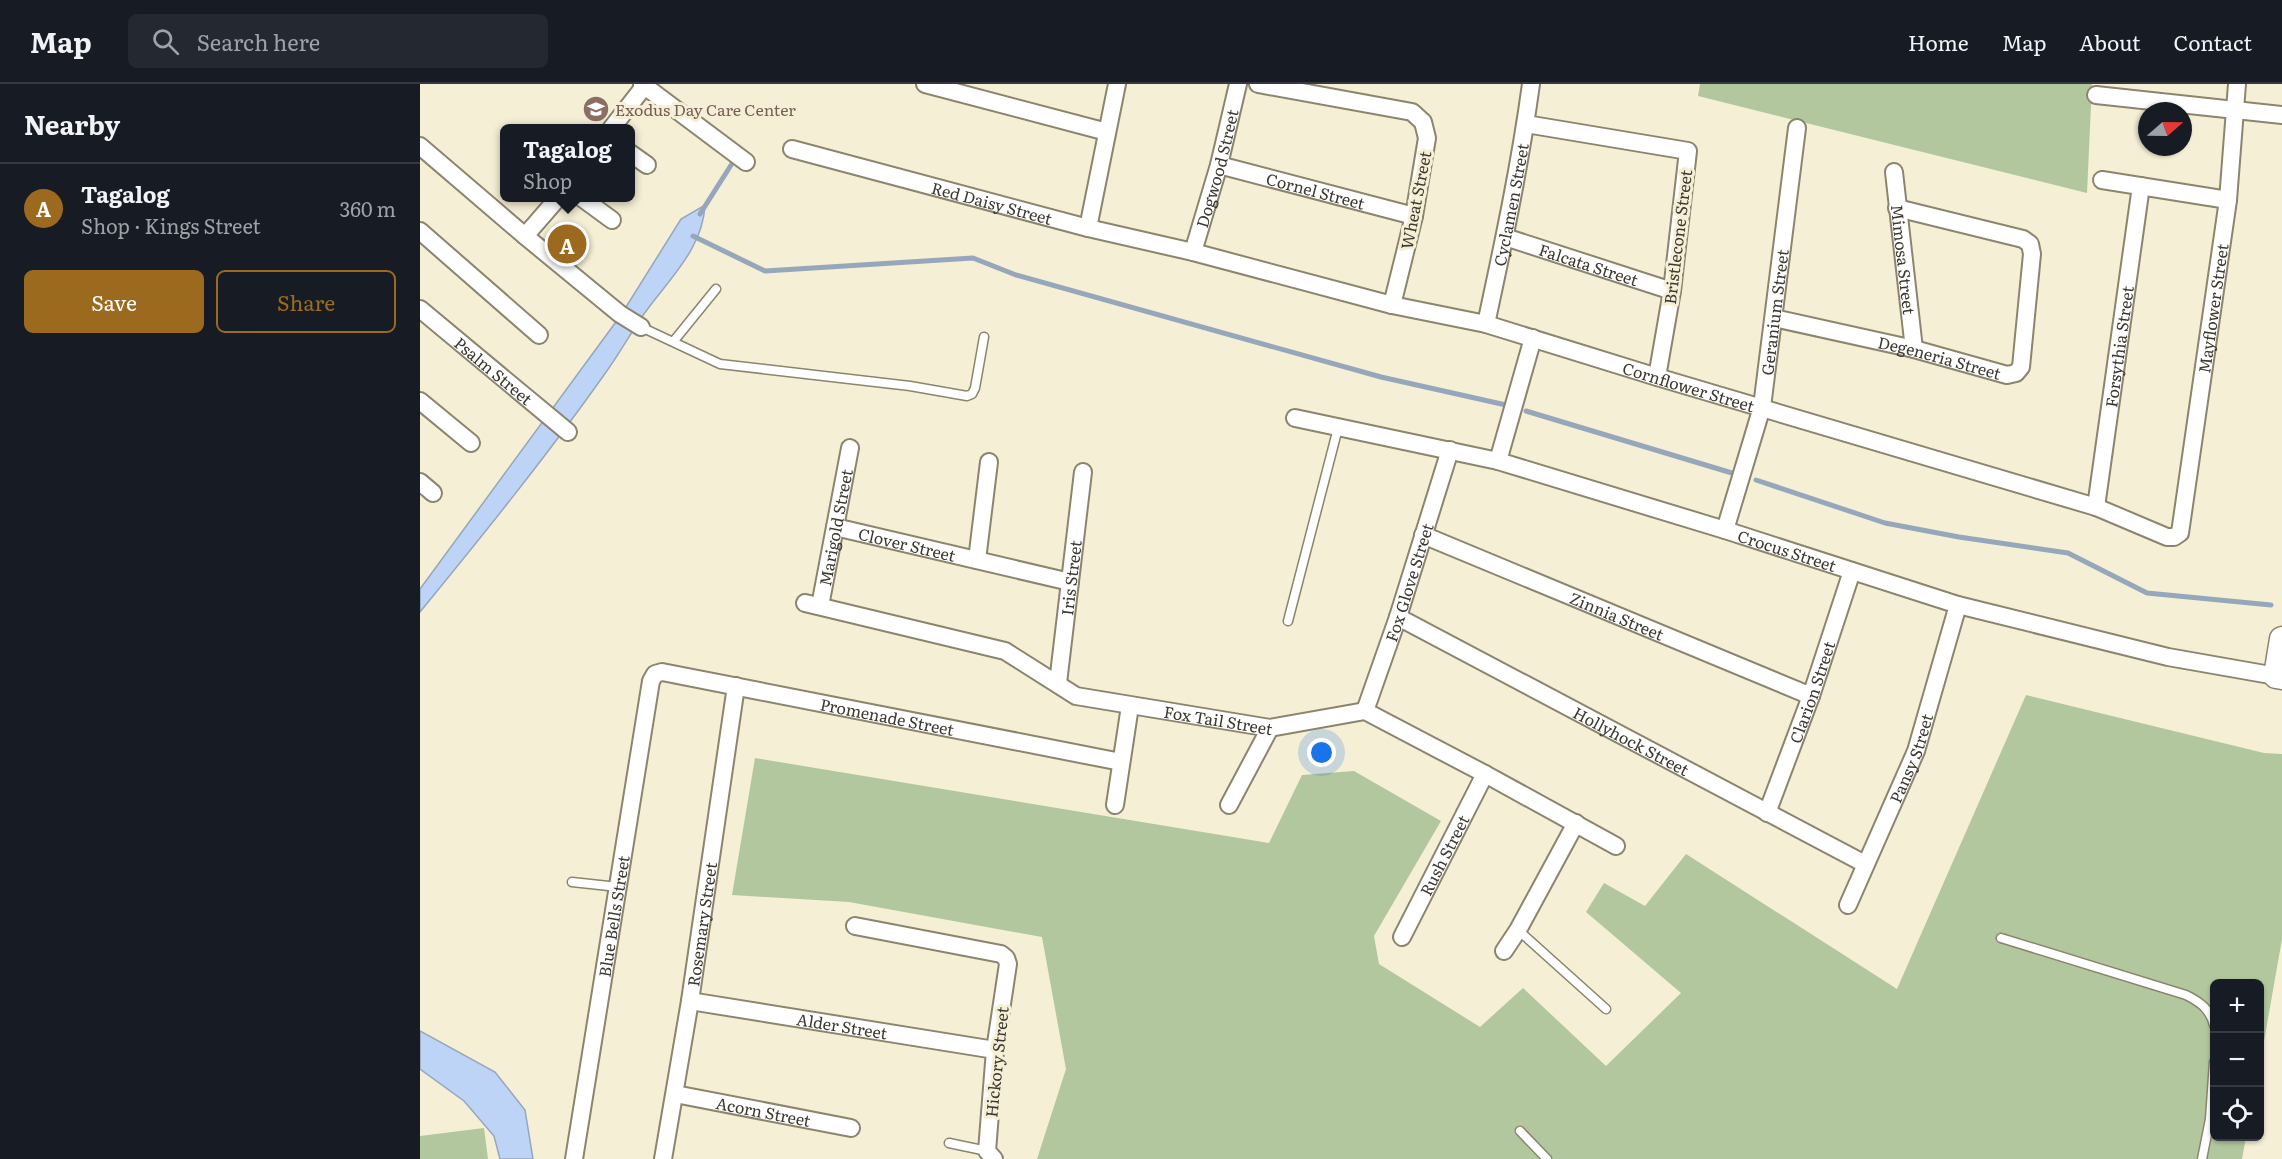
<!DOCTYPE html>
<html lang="en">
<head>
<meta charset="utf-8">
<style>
  :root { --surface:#171b24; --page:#242831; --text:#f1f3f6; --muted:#9ea1a6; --line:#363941; --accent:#9c6a1f }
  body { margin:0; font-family:Literata,serif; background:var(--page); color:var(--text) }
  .controls { position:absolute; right:18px; bottom:18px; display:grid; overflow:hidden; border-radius:9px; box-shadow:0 2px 4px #0004 }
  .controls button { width:54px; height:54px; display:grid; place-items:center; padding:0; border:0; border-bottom:2px solid var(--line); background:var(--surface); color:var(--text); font:30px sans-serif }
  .compass { position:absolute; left:1718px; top:18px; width:54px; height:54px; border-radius:50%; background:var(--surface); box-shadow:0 2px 4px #0004; rotate:70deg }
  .you { position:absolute; left:902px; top:669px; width:21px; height:21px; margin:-15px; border:4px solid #fff; border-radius:50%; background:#1a73e8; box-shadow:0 0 0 9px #1a73e833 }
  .badge { display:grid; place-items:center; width:39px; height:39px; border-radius:50%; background:var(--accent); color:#fff; font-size:20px; font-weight:700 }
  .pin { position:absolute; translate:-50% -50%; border:3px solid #fff; box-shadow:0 2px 6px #0006 }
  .popup { position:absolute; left:80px; top:40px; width:135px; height:78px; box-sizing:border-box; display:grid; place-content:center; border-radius:9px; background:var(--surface); filter:drop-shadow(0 2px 4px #0005); font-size:20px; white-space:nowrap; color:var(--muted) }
  .popup b { font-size:22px; color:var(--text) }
  .popup::after { content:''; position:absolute; left:50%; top:100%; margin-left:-12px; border:12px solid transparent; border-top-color:var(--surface) }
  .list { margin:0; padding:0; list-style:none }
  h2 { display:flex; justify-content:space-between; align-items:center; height:78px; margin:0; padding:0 24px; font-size:26px }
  h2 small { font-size:20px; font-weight:400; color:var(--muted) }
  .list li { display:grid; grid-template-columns:39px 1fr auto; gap:18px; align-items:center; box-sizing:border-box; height:90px; padding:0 24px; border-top:2px solid var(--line) }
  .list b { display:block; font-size:22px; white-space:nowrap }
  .list p { margin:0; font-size:20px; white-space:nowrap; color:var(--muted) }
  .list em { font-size:20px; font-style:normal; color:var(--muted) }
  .actions { display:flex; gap:12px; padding:18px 24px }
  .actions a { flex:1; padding:14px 0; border:2px solid var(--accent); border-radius:9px; text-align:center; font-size:21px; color:var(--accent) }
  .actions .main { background:var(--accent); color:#fff }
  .icon { flex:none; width:33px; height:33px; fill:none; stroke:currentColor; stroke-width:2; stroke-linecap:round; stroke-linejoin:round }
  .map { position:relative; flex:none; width:1862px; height:1075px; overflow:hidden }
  header { display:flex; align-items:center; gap:36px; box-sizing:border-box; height:84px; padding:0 30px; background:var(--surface); border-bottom:2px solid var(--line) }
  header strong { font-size:28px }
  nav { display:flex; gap:33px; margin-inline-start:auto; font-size:21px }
  .search { width:420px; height:54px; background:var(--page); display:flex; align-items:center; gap:15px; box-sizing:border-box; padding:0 21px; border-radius:9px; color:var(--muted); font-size:22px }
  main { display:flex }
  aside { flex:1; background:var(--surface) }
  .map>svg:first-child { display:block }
</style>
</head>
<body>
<header>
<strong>Map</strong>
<div class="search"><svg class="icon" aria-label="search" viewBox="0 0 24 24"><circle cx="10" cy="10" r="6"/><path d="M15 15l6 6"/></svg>Search here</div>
<nav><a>Home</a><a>Map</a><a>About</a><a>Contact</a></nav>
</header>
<main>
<aside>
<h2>Nearby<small></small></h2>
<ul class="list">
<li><span class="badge">A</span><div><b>Tagalog</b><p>Shop · Kings Street</p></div><em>360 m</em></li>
</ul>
<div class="actions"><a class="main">Save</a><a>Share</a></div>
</aside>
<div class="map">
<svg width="1862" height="1075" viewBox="0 0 1862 1075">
  <rect width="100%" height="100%" fill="#f5efd6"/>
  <path fill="#b2c79d" d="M 1280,0 L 1672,0 L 1667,109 L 1278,12 Z
    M 1606,611 L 1844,669 L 1862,670 L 1862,855 L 1840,980 L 1840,900 L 1794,900 L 1794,1052 L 1826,1053 L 1822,1075 L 617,1075 L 646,985 L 622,853 L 429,818 L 312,811 L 335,674 L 849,759 L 882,691 L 934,687 L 1021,737 L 954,852 L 959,880 L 1060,943 L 1103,904 L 1186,982 L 1261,909 L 1166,828 L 1184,799 L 1225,822 L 1266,770 L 1477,905 Z
    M 64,1044 L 68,1075 L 0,1075 L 0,1052 Z"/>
  <path fill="#bdd4f6" stroke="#96a6bb" stroke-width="1.5" d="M 285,121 C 283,165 248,196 224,230 C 210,250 198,272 184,291 C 126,373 63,451 0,528 L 0,505 L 201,231 L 261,135 Z
    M 0,947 L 75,988 L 105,1026 L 113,1075 L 80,1075 L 74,1052 L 44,1017 L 0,985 Z"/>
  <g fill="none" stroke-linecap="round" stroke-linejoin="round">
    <path stroke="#96a6bb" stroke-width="5" d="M 280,130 L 313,78
      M 273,152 L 345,187 L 553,174 L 596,191 L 961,293 L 1086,321
      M 1106,327 L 1312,389
      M 1336,396 L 1465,439 L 1539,453 L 1648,469 L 1727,509 L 1851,521"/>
    <defs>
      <path id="lane" d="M 221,243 L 300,280 L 490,302 L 547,312 L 552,310 L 555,304 L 564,253
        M 253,258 L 296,205
        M 868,537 L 918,344
        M 152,798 L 198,803
        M 1098,846 L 1186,925
        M 1581,854 L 1766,911 C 1780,918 1790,925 1794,941
        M 1100,1047 L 1127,1075
        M 529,1059 L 567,1067
        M 1782,1075 L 1790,1035 L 1794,978"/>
      <g id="street">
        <path d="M 222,0 L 326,78"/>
        <path d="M 505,0 L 687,48"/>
        <path d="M 838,0 L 992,28 L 1003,38 L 1007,54 L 994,132 L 972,221"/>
        <path d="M 1676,11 L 1862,31"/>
        <path d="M 1106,40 L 1268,67 L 1252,207 L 1237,293"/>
        <path d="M 191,45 L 226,0"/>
        <path d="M 0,62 L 105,152 L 200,230 L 221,243"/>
        <path id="s1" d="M 372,65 L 668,144 L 773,168 L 972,221 L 1066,240 L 1237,293 L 1676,423 L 1747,453 L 1754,453 L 1760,449 L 1808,116 L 1817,0"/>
        <path d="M 210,69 L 227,81"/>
        <path id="s2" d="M 799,81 L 994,132"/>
        <path id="s3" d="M 1474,88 L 1494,265"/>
        <path d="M 1682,96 L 1808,116"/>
        <path d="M 162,114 L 192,136"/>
        <path d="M 668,144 L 697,0"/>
        <path d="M 0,147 L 119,251"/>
        <path d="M 105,152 L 138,114"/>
        <path id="s4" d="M 1085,153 L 1252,207"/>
        <path id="s5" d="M 773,168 L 799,81 L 818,0"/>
        <path id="s6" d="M 0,225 L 148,348"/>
        <path id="s7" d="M 1354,234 L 1494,265 L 1587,291 L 1596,289 L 1601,283 L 1612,170 L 1610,160 L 1603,155 L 1477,124"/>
        <path id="s8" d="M 1066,240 C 1083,161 1100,81 1111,0"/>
        <path d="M 0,317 L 51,359"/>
        <path id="s9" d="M 875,334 L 1078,377 L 1305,446 L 1538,521 L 1748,573 L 1856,592"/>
        <path d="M 1078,377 L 1113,254"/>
        <path d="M 0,398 L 13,409"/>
        <path id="s10" d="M 1676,423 L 1721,102"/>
        <path id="s11" d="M 415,443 L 650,498"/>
        <path id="s12" d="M 1305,446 L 1342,323 L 1377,44"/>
        <path id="s13" d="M 1003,451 L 1391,612"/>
        <path d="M 557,476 L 569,378"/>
        <path id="s14" d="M 385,519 L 585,567 L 656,612 L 850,644 L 945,627 L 1065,690 L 1196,762"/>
        <path id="s15" d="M 400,522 L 430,364"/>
        <path id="s16" d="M 978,533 L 1445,780"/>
        <path id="s17" d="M 638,599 L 663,388"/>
        <path id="s18" d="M 945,627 L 978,533 L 1030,366"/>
        <path d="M 695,721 L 710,622"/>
        <path d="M 809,721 L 850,644"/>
        <path id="s19" d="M 1347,729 L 1391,612 L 1432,487"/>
        <path id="s20" d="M 1428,821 L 1496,667 L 1538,521"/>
        <path d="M 435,842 L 581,870 L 586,874 L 588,880 L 575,966 L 567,1067 L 574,1075"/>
        <path id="s21" d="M 982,853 L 1065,690"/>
        <path d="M 1084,867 L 1098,846 L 1156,739"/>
        <path id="s22" d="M 270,917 L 575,966"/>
        <path id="s23" d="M 255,1010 L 431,1044"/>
        <path id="s24" d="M 154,1075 L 231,597 L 235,590 L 242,588 L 701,678"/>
        <path id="s25" d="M 243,1075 L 270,917 L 316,602"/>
      </g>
      <path id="secondary" d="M 1862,555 L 1856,592 L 1862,593"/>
    </defs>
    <use href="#lane" stroke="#8b856f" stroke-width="11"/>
    <use href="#street" stroke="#8b856f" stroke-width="20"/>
    <use href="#secondary" stroke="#8b856f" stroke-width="27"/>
    <use href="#lane" stroke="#fff" stroke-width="8"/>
    <use href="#street" stroke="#fff" stroke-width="16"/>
    <use href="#secondary" stroke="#fff" stroke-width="24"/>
  </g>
  <defs>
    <symbol id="school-disc" viewBox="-11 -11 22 22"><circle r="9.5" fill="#8d6e63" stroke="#f5efd6"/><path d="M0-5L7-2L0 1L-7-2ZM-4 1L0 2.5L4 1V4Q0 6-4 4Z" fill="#fff"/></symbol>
  </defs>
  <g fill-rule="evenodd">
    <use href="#school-disc" x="161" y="10" width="30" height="30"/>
  </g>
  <g text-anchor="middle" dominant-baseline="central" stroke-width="6" stroke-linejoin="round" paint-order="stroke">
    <g font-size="16" fill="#785e54" stroke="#f5efd6" text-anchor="start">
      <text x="195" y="25">Exodus Day Care Center</text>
    </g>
    <g font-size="16" fill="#3c3930" stroke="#f5efd6">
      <text stroke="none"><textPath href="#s5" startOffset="87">Dogwood Street</textPath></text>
      <text stroke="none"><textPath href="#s2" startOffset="100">Cornel Street</textPath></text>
      <text transform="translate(995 116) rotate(-79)">Wheat Street</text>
      <text stroke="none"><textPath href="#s1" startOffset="207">Red Daisy Street</textPath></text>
      <text stroke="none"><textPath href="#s8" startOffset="122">Cyclamen Street</textPath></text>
      <text transform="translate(1257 153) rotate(-83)">Bristlecone Street</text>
      <text stroke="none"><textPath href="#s3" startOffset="88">Mimosa Street</textPath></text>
      <text stroke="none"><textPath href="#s4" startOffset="88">Falcata Street</textPath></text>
      <text stroke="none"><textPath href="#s1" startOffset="1671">Mayflower Street</textPath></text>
      <text stroke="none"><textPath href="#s12" startOffset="224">Geranium Street</textPath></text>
      <text stroke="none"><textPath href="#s10" startOffset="162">Forsythia Street</textPath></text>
      <text stroke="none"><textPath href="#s7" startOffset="170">Degeneria Street</textPath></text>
      <text stroke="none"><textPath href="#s6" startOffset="96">Psalm Street</textPath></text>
      <text stroke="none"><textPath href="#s1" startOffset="928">Cornflower Street</textPath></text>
      <text stroke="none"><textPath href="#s15" startOffset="80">Marigold Street</textPath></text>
      <text stroke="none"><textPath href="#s11" startOffset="74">Clover Street</textPath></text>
      <text stroke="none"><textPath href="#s9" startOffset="510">Crocus Street</textPath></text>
      <text stroke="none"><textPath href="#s17" startOffset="106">Iris Street</textPath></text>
      <text stroke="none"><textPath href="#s18" startOffset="136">Fox Glove Street</textPath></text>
      <text stroke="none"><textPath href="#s13" startOffset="210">Zinnia Street</textPath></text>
      <text stroke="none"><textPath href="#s19" startOffset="129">Clarion Street</textPath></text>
      <text stroke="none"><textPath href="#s24" startOffset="729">Promenade Street</textPath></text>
      <text stroke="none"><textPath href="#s14" startOffset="434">Fox Tail Street</textPath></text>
      <text stroke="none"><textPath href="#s16" startOffset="264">Hollyhock Street</textPath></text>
      <text stroke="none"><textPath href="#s20" startOffset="160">Pansy Street</textPath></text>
      <text stroke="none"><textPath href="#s21" startOffset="92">Rush Street</textPath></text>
      <text stroke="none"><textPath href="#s24" startOffset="246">Blue Bells Street</textPath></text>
      <text stroke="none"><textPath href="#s25" startOffset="238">Rosemary Street</textPath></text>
      <text stroke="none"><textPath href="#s22" startOffset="154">Alder Street</textPath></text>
      <text transform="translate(576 978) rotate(-84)">Hickory Street</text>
      <text stroke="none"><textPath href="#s23" startOffset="90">Acorn Street</textPath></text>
    </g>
  </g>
</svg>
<div class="controls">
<button>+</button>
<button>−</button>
<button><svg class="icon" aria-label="locate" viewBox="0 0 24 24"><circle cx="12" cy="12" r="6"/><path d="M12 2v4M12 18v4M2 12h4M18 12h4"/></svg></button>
</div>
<svg class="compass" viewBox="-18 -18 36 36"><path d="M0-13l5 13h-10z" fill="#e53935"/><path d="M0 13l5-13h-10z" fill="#9ea1a6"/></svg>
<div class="you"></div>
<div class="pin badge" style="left:147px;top:160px">A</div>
<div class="popup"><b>Tagalog</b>Shop</div>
</div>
</main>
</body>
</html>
